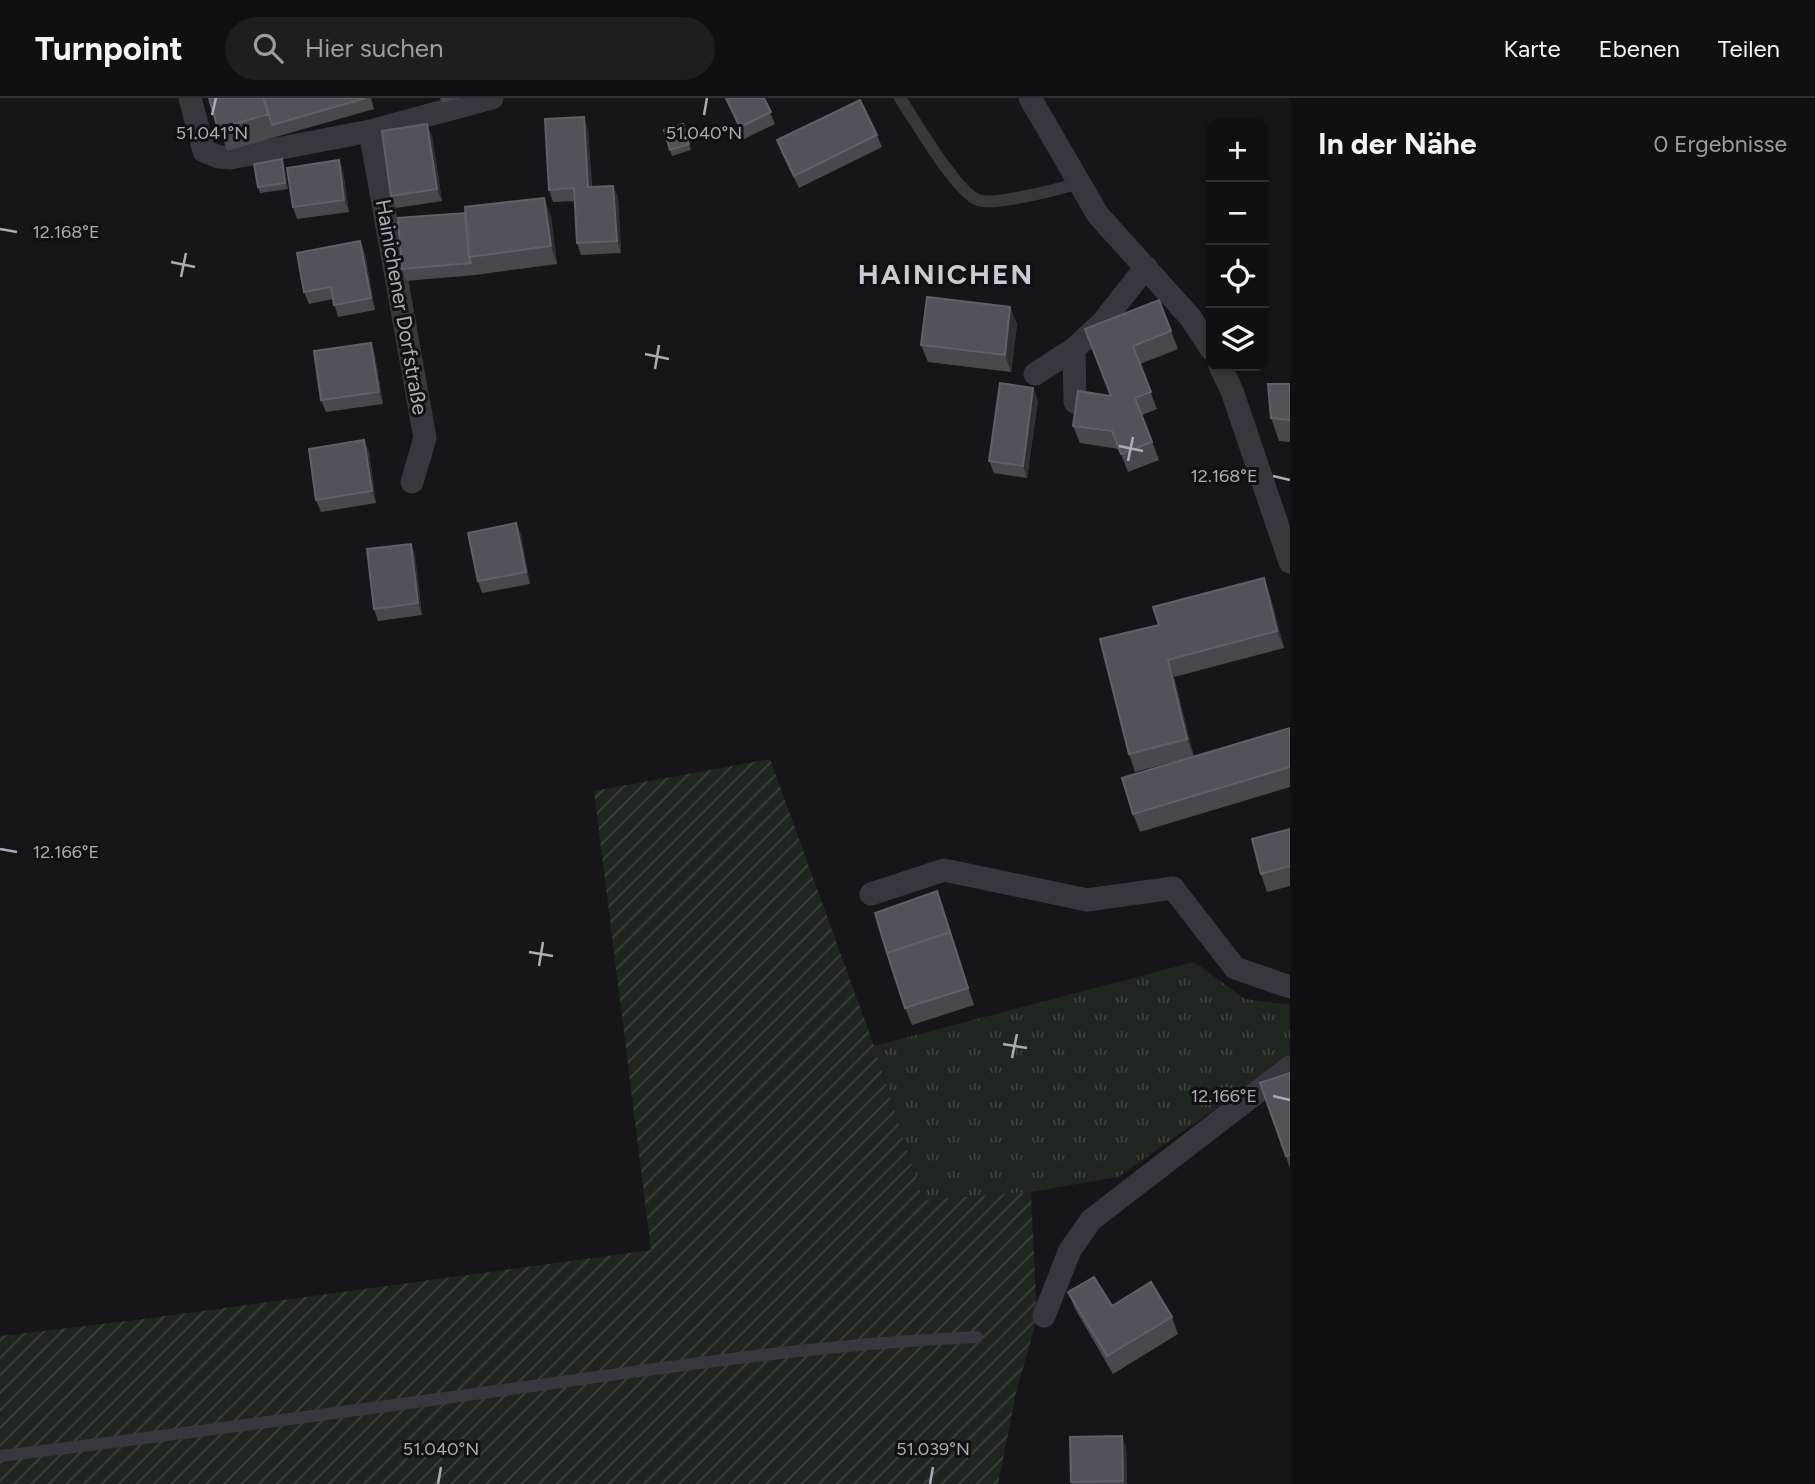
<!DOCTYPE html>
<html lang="de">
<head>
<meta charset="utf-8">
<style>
  :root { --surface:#101012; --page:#1e1e20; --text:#f1f3f6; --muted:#9c9d9f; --line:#303032 }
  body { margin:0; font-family:Figtree,sans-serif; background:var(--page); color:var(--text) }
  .controls { position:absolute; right:21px; top:21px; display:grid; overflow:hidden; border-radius:14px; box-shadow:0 2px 5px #0004 }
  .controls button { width:63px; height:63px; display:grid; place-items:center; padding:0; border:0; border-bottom:2px solid var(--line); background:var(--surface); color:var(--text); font:35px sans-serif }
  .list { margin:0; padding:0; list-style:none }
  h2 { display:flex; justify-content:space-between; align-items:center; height:91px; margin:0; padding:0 28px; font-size:30px }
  h2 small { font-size:23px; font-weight:400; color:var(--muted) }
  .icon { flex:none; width:38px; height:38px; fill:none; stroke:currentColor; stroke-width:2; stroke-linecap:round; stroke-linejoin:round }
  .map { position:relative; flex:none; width:1290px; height:1386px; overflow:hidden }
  header { display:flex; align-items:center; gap:42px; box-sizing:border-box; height:98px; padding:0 35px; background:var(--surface); border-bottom:2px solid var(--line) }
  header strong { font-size:33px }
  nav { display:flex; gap:38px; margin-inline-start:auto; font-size:24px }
  .search { width:490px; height:63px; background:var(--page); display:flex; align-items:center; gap:18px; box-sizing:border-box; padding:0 24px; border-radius:38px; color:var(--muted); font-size:26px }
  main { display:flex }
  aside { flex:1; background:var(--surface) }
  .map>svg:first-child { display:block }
</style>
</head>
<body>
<header>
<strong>Turnpoint</strong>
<div class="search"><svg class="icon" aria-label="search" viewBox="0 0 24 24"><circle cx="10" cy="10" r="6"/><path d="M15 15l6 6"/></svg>Hier suchen</div>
<nav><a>Karte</a><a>Ebenen</a><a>Teilen</a></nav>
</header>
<main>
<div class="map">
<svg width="1290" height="1386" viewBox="0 0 1290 1386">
  <defs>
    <pattern id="grass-tufts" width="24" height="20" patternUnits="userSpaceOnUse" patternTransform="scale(1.75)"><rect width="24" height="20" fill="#1e261f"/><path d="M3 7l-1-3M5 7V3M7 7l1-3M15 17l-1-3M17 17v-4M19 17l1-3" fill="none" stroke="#3c433d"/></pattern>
    <pattern id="garden-furrows" width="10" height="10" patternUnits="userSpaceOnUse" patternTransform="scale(1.75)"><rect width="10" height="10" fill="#1e261f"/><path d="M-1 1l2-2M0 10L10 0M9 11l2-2" fill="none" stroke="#3c433d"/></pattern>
  </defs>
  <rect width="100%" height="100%" fill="#161618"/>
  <path fill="url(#grass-tufts)" d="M 1194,864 L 1245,901 L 1290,907 L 1290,959 L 1118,1079 L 1031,1094 L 923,1102 L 874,948 Z"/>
  <path fill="url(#garden-furrows)" d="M 770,661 L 874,948 L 923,1102 L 1031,1094 L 1037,1220 L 1016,1295 L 998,1386 L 0,1386 L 0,1238 L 136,1222 L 651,1152 L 594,693 Z"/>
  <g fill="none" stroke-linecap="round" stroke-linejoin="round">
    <path stroke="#37383d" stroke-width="12" d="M 900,0 C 914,21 957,95 978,102 C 994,108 1060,91 1078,85
      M 0,1358 C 168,1338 336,1315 504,1292 C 661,1270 818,1246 977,1239"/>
    <path stroke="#37383d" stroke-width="23" d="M 190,0 L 204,53 L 219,59 L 230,60 L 370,33 L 492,0
      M 1030,0 L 1098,117 L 1190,219 L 1211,251
      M 370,33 L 425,340 L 412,384
      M 1074,251 L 1075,304
      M 1220,268 L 1232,293 L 1290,464
      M 1035,276 L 1074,251 L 1102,225 L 1146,169
      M 871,796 L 944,772 L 1087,802 L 1173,790 L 1235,870 L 1290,889
      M 1044,1218 L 1070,1152 L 1091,1122 L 1290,969"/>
  </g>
  <path fill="#47494d" d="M 209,0 L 371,0 L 374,11 L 227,53 Z
    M 440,0 L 461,0 L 442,5 Z
    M 725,0 L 764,0 L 775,26 L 744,41 Z
    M 683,26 L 691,52 L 672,58 L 664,32 Z
    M 588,31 L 592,89 L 613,88 L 618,100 L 621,155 L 581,157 L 577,145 L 575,103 L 553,104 L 549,92 Z
    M 877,37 L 882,49 L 799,90 L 781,54 L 777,42 Z
    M 432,38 L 442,103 L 396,110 L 391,98 Z
    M 339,62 L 343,74 L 349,114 L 297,121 L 293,109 Z
    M 284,67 L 288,91 L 260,95 L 258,89 Z
    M 551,118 L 557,166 L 475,177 L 406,183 L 402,171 Z
    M 360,143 L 365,155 L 375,212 L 338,219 L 333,201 L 309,206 L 304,194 Z
    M 1159,202 L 1178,251 L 1140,266 L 1157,311 L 1142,317 L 1159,362 L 1128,374 L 1119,351 L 1080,345 L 1073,328 L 1111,298 L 1085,231 Z
    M 1010,209 L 1017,226 L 1011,274 L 928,264 L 921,247 Z
    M 375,257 L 383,306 L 326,314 L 321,302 Z
    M 1290,286 L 1290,344 L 1279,343 L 1271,320 Z
    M 1038,302 L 1027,380 L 994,375 L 989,363 Z
    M 364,342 L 369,354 L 376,405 L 321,414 L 316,402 Z
    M 516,425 L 521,437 L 530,486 L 482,495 L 478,483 Z
    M 411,446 L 415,458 L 422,517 L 378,523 L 374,511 Z
    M 1270,497 L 1284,550 L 1174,579 L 1194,659 L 1290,630 L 1290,689 L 1140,734 L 1133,716 L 1188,660 L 1135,674 L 1129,656 L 1159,527 Z
    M 1290,731 L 1290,788 L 1267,794 L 1261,776 Z
    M 937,793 L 974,907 L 912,927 L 905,910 Z
    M 1290,975 L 1290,1070 L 1260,985 Z
    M 1068,1194 L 1112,1208 L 1172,1219 L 1178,1236 L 1113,1276 L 1075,1211 Z
    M 1122,1338 L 1126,1350 L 1127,1386 L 1072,1386 L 1071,1384 Z"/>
  <path fill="#2f3033" d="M 584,19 L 588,31 L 592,101 L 588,89 Z
    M 427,26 L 432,38 L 442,103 L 437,91 Z
    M 282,61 L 284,67 L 288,91 L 285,85 Z
    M 339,62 L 343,74 L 349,114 L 344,102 Z
    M 613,88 L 618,100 L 621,155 L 617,143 Z
    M 544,100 L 551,118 L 557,166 L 551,148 Z
    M 360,143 L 365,155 L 375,212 L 371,200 Z
    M 1010,209 L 1017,226 L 1011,274 L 1005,257 Z
    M 371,245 L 375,257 L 383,306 L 379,294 Z
    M 1033,290 L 1038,302 L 1027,380 L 1023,368 Z
    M 364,342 L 369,354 L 376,405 L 372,393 Z
    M 516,425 L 521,437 L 530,486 L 526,474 Z
    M 411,446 L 415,458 L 422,517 L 418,505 Z
    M 1264,480 L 1270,497 L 1284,550 L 1277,533 Z
    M 1168,562 L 1174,579 L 1194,659 L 1187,641 Z
    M 937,793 L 957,852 L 974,907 L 968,890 Z
    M 1122,1338 L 1126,1350 L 1127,1386 L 1124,1386 L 1123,1383 Z"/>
  <path fill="#525359" stroke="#5f6168" stroke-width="2" d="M 209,0 L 263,0 L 268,16 L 218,31 Z
    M 264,0 L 366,0 L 272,27 Z
    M 726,0 L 764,0 L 771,14 L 740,29 Z
    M 860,2 L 877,37 L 794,78 L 777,42 Z
    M 584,19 L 588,89 L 613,88 L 617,143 L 577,145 L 574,90 L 549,92 L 545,21 Z
    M 427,26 L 437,91 L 391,98 L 382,33 Z
    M 683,26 L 689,46 L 670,52 L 664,32 Z
    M 282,61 L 285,85 L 258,89 L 254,66 Z
    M 339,62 L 344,102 L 293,109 L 287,70 Z
    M 544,100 L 551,148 L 469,159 L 465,109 Z
    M 465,115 L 469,159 L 471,165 L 402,171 L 398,120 Z
    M 360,143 L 371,200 L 334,207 L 331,189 L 304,194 L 297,155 Z
    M 927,199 L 1010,209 L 1005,257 L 921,247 Z
    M 1159,202 L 1171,233 L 1133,248 L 1151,294 L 1135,300 L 1152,344 L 1121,356 L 1112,333 L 1073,328 L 1078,293 L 1111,298 L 1085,231 Z
    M 371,245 L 379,294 L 321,302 L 314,253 Z
    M 1000,285 L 1033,290 L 1023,368 L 989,363 Z
    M 1268,286 L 1290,286 L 1290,322 L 1271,320 Z
    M 364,342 L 372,393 L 316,402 L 309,351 Z
    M 516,425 L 526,474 L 478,483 L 468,435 Z
    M 411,446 L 418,505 L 374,511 L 367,451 Z
    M 1264,480 L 1277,533 L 1168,562 L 1187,641 L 1129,656 L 1100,541 L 1159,527 L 1153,509 Z
    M 1290,630 L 1290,669 L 1133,716 L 1122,680 Z
    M 1290,731 L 1290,768 L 1261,776 L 1252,741 Z
    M 937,793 L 952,840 L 950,834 L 887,855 L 875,815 Z
    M 950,834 L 968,890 L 905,910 L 887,855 Z
    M 1290,975 L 1290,1057 L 1286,1058 L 1260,985 Z
    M 1094,1179 L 1112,1208 L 1151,1184 L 1172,1219 L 1107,1258 L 1068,1194 Z
    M 1122,1338 L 1123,1383 L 1071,1384 L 1070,1339 Z"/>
  <path fill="none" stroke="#a8adb8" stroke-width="2.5" d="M 212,17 L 216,0M 704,17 L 707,0M 0,131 L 17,134M 171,164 L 195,169M 181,179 L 186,155M 645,256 L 669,261M 655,271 L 659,247M 1119,348 L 1143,353M 1128,363 L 1133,339M 1273,378 L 1290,382M 0,751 L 17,754M 529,854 L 553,858M 539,868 L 543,844M 1003,946 L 1027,950M 1012,960 L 1017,936M 1273,998 L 1290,1002M 438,1386 L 441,1369M 930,1386 L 933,1369"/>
  <g text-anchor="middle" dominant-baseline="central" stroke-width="6" stroke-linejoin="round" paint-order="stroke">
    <g font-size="21" fill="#a8adb8" stroke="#111113">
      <text transform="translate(402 209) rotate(80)">Hainichener Dorfstraße</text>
    </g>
    <g font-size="28" font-weight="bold" letter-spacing="2" fill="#c9ccd4" stroke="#111113">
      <text x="946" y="176">HAINICHEN</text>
    </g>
  </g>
  <g font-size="18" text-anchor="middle" fill="#a8adb8" stroke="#111113" stroke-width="6" stroke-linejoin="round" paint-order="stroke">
    <text x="212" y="41">51.041°N</text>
    <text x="704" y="41">51.040°N</text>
    <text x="66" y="140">12.168°E</text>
    <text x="1224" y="384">12.168°E</text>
    <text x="66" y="760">12.166°E</text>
    <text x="1224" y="1004">12.166°E</text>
    <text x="441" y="1357">51.040°N</text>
    <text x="933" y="1357">51.039°N</text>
  </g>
</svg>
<div class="controls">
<button>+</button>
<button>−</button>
<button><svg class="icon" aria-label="locate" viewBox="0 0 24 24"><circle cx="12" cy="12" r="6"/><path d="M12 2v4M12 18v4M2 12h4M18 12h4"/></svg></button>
<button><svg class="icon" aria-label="layers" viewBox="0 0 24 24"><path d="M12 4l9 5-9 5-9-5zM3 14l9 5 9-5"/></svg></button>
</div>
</div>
<aside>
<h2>In der Nähe<small>0 Ergebnisse</small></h2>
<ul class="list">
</ul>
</aside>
</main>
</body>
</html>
